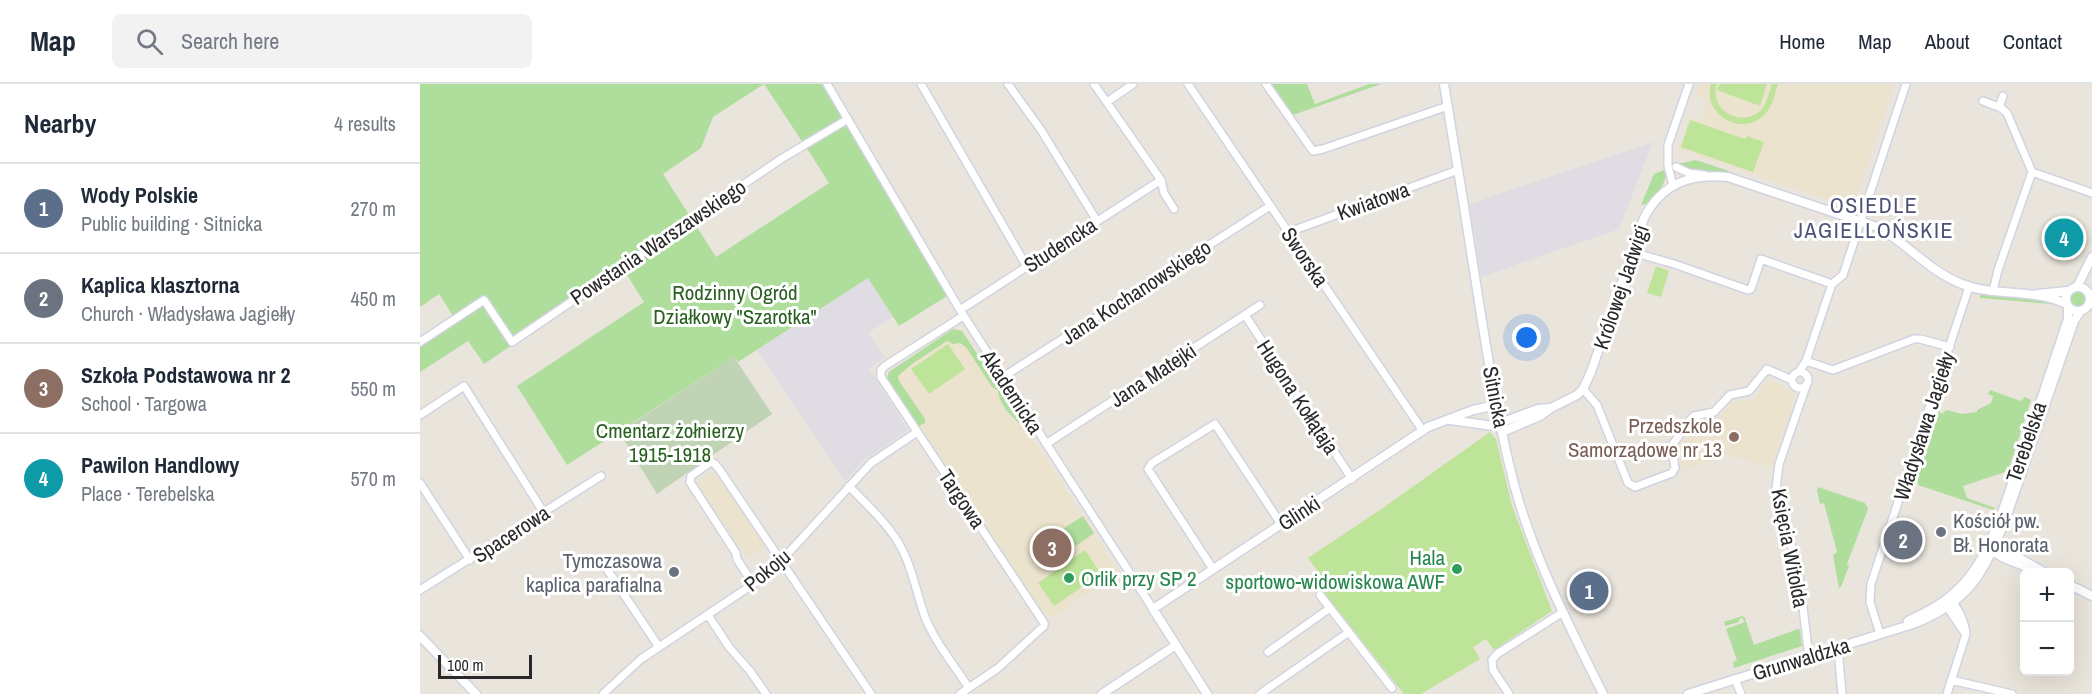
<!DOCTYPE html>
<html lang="en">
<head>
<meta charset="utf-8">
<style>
  :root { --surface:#fff; --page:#f2f2f3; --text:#1f2937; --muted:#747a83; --line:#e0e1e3; --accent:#485aec }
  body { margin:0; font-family:"Archivo Narrow",sans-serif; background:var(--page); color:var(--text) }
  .controls { position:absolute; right:18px; bottom:18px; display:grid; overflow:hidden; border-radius:9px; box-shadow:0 6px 24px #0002 }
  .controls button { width:54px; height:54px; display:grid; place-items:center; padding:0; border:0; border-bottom:2px solid var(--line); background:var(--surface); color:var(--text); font:30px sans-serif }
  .scale { position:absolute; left:18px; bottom:15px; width:94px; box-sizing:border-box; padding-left:6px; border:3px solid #292929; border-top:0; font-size:16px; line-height:21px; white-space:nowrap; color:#292929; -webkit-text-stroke:4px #fff; paint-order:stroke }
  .you { position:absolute; left:1107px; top:254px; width:21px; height:21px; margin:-15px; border:4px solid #fff; border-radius:50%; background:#1a73e8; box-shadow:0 0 0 9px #1a73e833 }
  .badge { display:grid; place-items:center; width:39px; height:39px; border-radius:50%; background:var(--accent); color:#fff; font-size:20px; font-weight:700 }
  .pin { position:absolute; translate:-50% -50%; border:3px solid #fff; box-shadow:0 2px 6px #0006 }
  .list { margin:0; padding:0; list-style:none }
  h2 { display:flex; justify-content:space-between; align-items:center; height:78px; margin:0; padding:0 24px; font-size:26px }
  h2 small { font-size:20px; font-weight:400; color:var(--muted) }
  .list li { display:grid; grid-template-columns:39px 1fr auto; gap:18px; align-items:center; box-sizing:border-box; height:90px; padding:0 24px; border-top:2px solid var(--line) }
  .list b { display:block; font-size:22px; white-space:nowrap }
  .list p { margin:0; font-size:20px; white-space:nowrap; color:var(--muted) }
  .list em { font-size:20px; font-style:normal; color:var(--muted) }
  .icon { flex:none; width:33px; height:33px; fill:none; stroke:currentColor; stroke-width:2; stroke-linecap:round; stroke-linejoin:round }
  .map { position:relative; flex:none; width:1672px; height:610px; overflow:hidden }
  header { display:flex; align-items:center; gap:36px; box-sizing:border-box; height:84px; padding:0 30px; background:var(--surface); border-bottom:2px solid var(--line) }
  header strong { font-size:28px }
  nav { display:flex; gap:33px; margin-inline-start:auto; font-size:21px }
  .search { width:420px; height:54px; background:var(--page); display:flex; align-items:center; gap:15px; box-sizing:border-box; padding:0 21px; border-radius:9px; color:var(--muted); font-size:22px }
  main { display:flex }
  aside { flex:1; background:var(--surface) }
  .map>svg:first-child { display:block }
</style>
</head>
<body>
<header>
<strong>Map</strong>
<div class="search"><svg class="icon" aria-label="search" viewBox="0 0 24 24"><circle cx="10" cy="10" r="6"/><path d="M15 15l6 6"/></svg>Search here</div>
<nav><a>Home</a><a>Map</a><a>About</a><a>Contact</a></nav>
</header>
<main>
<aside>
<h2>Nearby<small>4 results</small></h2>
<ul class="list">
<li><span class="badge" style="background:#5c6f8a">1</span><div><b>Wody Polskie</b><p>Public building · Sitnicka</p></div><em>270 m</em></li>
<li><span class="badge" style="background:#6b7280">2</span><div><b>Kaplica klasztorna</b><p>Church · Władysława Jagiełły</p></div><em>450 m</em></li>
<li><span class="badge" style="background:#8d6e63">3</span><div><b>Szkoła Podstawowa nr 2</b><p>School · Targowa</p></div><em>550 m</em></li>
<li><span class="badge" style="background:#0f9aa8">4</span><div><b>Pawilon Handlowy</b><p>Place · Terebelska</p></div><em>570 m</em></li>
</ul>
</aside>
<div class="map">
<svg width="1672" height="610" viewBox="0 0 1672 610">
  <rect width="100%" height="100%" fill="#eae5dc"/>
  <path fill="#dfdce3" d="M 1233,58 L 1199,145 L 1061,193 L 1050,120 Z
    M 448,194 L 473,233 L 448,249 L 465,274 L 449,284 L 488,346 L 445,375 L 425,397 L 337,266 Z"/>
  <path fill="#ebe3cd" d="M 1280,0 L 1474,0 L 1433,124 L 1258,65 L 1269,33 L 1282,36 L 1288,17 L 1276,10 Z
    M 533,245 L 542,246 L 699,488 L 635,532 L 624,531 L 467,295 L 468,288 Z
    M 1348,295 L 1374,309 L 1372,325 L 1351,384 L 1309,371 L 1264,387 L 1257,366 L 1276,340 L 1298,335 L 1312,318 L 1334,315 Z
    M 295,387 L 345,463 L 328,475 L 275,400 Z"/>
  <path fill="#aedd9c" d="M 0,0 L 404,0 L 423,34 L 383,59 L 344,0 L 293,33 L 281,64 L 243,90 L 296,173 L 409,99 L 386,63 L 425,37 L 527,212 L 479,242 L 448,194 L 318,278 L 314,273 L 147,381 L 97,302 L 224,218 L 204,186 L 64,280 L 48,257 L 0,288 L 0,262 L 37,238 L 19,210 L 0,223 Z
    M 851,0 L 887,0 L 895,20 L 949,0 L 961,0 L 873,31 Z
    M 1276,76 L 1309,87 L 1307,88 L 1271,86 L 1258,80 Z
    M 1247,85 C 1247,98 1234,120 1221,121 L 1234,90 Z
    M1650 215a8 8 0 1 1 16 0a8 8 0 1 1-16 0Z
    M 1560,210 L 1620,216 L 1631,220 L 1560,214 Z
    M 533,245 L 542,247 L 600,335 L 599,339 C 590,331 579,320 578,307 L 572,303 L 546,263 L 540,259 L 533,260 L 527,257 L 492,280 L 478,292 L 479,297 L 505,335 L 505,339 L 499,342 L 467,295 L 469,288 Z
    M 1570,306 L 1601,317 L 1605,313 L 1611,316 L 1588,387 L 1543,402 L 1547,414 L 1575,424 L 1573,426 L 1498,401 L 1497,394 L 1519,327 L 1522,330 L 1526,326 L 1542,330 L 1557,328 L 1557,326 L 1571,319 L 1573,312 L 1568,310 Z
    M 1398,403 L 1445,419 L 1448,425 L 1427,480 L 1429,482 L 1421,503 L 1419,504 L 1413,471 L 1417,468 L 1404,419 L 1400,420 L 1397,406 Z
    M 663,432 L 674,449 L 656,462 L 644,444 Z
    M 1322,532 L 1325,534 L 1334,561 L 1378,545 L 1380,546 L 1382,562 L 1314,584 L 1313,578 L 1317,576 L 1306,545 L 1325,538 L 1322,534 L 1319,535 L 1319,538 L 1305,542 L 1304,538 Z"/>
  <path fill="#c1d3b5" d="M 314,273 L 352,330 L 237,410 L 199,348 Z"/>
  <path fill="#bee499" d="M 1291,0 L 1297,0 C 1288,26 1322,45 1341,26 C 1347,19 1349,9 1352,0 L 1358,0 C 1355,10 1353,22 1345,30 C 1323,54 1282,31 1291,0 Z
    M 1300,0 L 1347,0 L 1340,22 L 1297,6 Z
    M 1270,36 L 1325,55 L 1327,52 L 1344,58 L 1333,88 L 1261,63 Z
    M 1236,182 L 1249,187 L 1241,213 L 1227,209 Z
    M 528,260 L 545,285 L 509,310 L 491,285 Z
    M 1070,348 L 1076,355 L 1092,422 L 1132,527 L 1074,566 L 1066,555 L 1053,563 L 1060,575 L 1001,610 L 984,610 L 901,505 L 905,497 L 888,474 L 960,426 Z
    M 665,466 L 681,490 L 634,522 L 618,499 Z"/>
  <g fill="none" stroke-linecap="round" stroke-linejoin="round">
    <defs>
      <path id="minor" d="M 407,0 L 540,226 L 733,525
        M 501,0 L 607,183
        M 588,0 L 621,46 L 677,137
        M 674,0 L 741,96 L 744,109 L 754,125
        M 768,0 L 1003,347
        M 846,0 L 893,67 L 903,65 L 1028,22
        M 1563,17 L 1581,24 L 1587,29 L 1612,88
        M 687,18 L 713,0
        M 1579,23 L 1583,12
        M 1256,83 L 1269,89 L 1285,91
        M 1612,88 L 1672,109
        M 1253,102 L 1248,82 L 1248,61 L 1269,0
        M 869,148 L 1038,86
        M 1212,168 L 1254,180 L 1328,206 L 1331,205 L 1341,175 L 1412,200
        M 1573,207 L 1578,186 L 1612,88
        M 540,226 L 741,96
        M 825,231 L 932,395
        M 0,258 L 64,216 L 92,258 L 361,75 L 428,35
        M 1386,277 L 1413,286 L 1494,255 L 1500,255 L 1530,263
        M1372 296a8 8 0 1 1 16 0a8 8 0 1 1-16 0Z
        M 1379,288 L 1386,277 L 1412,200 L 1423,191 L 1486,0
        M 583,293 L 850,122
        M 1386,302 L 1359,380 L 1356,405 L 1379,491 L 1389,573
        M 1163,305 L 1177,321 L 1208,399 L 1215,403 L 1252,389 L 1255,384 L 1252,366 L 1253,360 L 1270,336 L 1274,332 L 1294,328 L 1310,311 L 1329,307 L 1347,285 L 1372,296
        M 0,331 L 44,302 L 124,429
        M 626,360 L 840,221
        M 0,399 L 50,476
        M 429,402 C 446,420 466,438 478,458 C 492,481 496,508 505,533 C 515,558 534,581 549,604
        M 185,482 L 239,563
        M 793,485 L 728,385 L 732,379 L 795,340 L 861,440
        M 333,500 L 317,475 L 316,469 L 270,398 L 271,392 L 291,378 L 295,380 L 299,385 L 451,610
        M 0,506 L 181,392
        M 900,511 L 972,604
        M 1528,519 L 1530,527 L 1544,548
        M 288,531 L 309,563 L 330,587 L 346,610
        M 1460,550 L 1450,518 L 1451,500 L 1549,203
        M 1418,564 L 1422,610
        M 848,568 L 910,524
        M 1315,595 L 1321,610
        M 1531,596 L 1592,610
        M 183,610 L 221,575 L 350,489 L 451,379 L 497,348
        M 540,610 L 578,584 L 624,542 L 624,539 L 461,293 L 461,286 L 465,282 L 543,232
        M 840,610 L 929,548
        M 1089,610 L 1073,586 L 1072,576 L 1077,570 L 1143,528
        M 1527,610 L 1546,550 C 1545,539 1538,522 1529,516"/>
      <path id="tertiary" d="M 1024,0 C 1036,71 1047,141 1058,212 C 1068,275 1078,338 1094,400 C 1113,472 1150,544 1183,610
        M1646 215a12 12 0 1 1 24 0a12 12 0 1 1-24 0Z
        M 1657,203 L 1672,173
        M 1618,210 L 1648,207
        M 1615,334 L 1648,235 L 1648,223
        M 1030,336 L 1081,343
        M 1080,339 L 1118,325 L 1130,324
        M 1082,348 L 1120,332 L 1131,324 L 1157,311 L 1163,305 L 1171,288 L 1224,134 C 1242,99 1271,89 1308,93 L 1457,143 C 1487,159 1510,188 1542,200 C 1575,213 1614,204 1646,220
        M 1572,459 L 1624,488
        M 1567,464 L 1584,474 L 1604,482
        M 1650,501 L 1672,512
        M 1488,537 C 1502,530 1516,524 1528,514 C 1569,483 1582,426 1599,380
        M 0,552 L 56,610
        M 682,610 L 756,561
        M 787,610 L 733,525 L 1008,343 L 1053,326 L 1076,321
        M 1268,610 L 1493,540 C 1549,518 1563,490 1585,437 L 1654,237 L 1660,228"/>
    </defs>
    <use href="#minor" stroke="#d1d3e1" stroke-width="10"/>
    <use href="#tertiary" stroke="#d1d3e1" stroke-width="11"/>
    <use href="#minor" stroke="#fff" stroke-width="7"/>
    <use href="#tertiary" stroke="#fff" stroke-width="8"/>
  </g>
  <circle fill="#8d6e63" stroke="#fff" stroke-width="2" cx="1314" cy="353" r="6"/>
  <g fill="#6b7280" stroke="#fff" stroke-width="2">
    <circle cx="1521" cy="448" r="6"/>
    <circle cx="254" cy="488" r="6"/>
  </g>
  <g fill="#2e9e5b" stroke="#fff" stroke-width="2">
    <circle cx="1037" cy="485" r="6"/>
    <circle cx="649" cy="494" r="6"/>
  </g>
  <g text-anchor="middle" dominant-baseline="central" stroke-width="6" stroke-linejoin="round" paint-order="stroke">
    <g font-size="21" fill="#292929" stroke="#fff">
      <text transform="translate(953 117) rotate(-20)">Kwiatowa</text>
      <text transform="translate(238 158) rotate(-34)">Powstania Warszawskiego</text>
      <text transform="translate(640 161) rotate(-33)">Studencka</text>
      <text transform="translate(885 173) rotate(56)">Sworska</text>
      <text transform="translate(1201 203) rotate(-71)">Królowej Jadwigi</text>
      <text transform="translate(716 208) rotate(-33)">Jana Kochanowskiego</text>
      <text transform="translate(733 291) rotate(-33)">Jana Matejki</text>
      <text transform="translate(592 308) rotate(57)">Akademicka</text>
      <text transform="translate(878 313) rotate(57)">Hugona Kołłątaja</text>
      <text transform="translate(1076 313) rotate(79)">Sitnicka</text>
      <text transform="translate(1504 342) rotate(-72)">Władysława Jagiełły</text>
      <text transform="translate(1606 358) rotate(-71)">Terebelska</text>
      <text transform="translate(542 415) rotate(56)">Targowa</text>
      <text transform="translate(879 429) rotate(-33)">Glinki</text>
      <text transform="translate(91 450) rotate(-33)">Spacerowa</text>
      <text transform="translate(1370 464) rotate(79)">Księcia Witolda</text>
      <text transform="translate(347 486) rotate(-40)">Pokoju</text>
      <text transform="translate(1381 575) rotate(-17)">Grunwaldzka</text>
    </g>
    <g font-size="21" fill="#28601f" stroke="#fff">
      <text x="315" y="208">Rodzinny Ogród<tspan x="315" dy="24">Działkowy "Szarotka"</tspan></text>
      <text x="250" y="346">Cmentarz żołnierzy<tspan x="250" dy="24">1915-1918</tspan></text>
    </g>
    <g font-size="21" fill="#785e54" stroke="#fff" text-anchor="end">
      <text x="1302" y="341">Przedszkole<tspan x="1302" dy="24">Samorządowe nr 13</tspan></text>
    </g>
    <g font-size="21" fill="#5b616d" stroke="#fff" text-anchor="start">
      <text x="1533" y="436">Kościół pw.<tspan x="1533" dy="24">Bł. Honorata</tspan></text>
      <text x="242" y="476" text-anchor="end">Tymczasowa<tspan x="242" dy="24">kaplica parafialna</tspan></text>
    </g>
    <g font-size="21" fill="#27864d" stroke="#fff" text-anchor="end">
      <text x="1025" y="473">Hala<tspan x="1025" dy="24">sportowo-widowiskowa AWF</tspan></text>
      <text x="661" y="494" text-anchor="start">Orlik przy SP 2</text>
    </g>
    <g font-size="22" letter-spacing="1.5" fill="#4d5176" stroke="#fff">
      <text x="1454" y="121">OSIEDLE<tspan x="1454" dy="25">JAGIELLOŃSKIE</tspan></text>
    </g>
  </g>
</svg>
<div class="controls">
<button>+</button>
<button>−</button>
</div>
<div class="scale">100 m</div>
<div class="you"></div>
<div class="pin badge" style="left:1169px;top:507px;background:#5c6f8a">1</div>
<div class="pin badge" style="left:1483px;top:456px;background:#6b7280">2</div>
<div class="pin badge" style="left:632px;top:464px;background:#8d6e63">3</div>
<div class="pin badge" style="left:1644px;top:154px;background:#0f9aa8">4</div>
</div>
</main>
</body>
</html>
